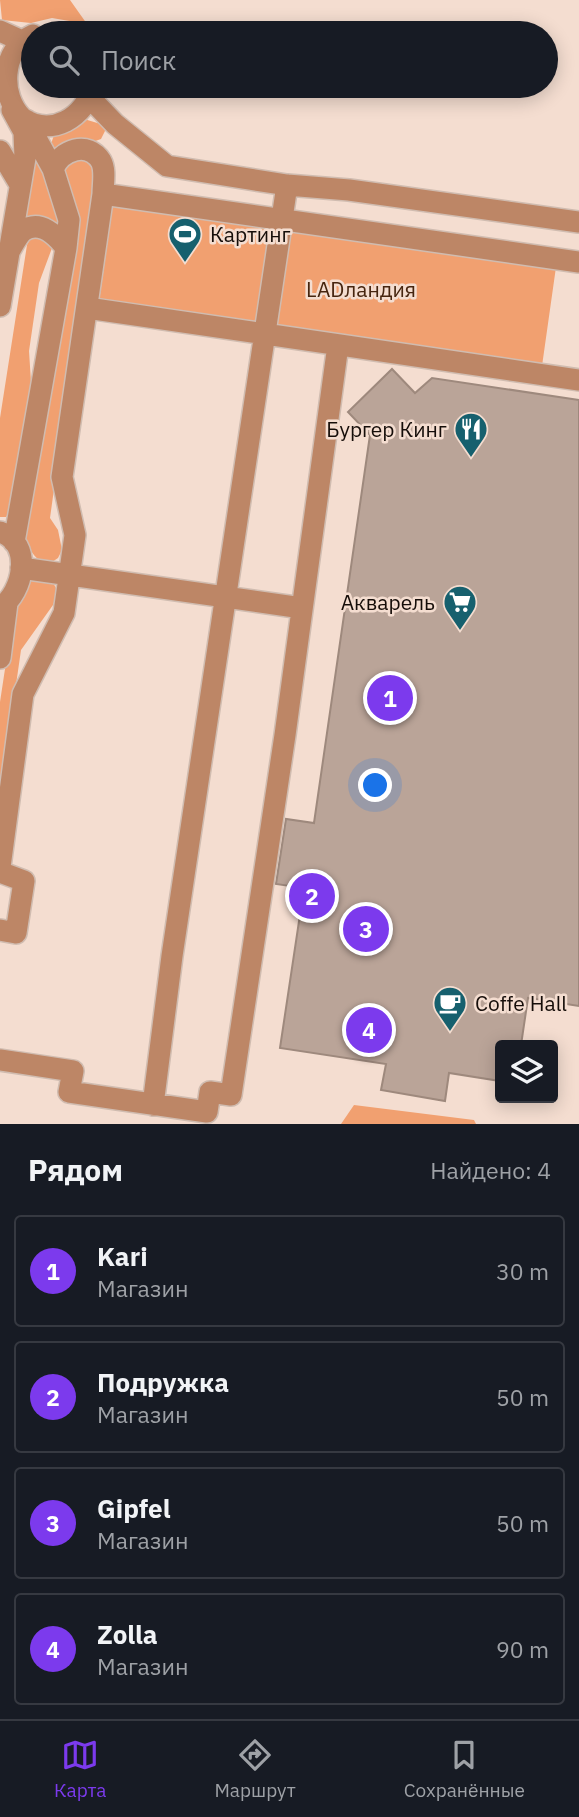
<!DOCTYPE html>
<html lang="ru">
<head>
<meta charset="utf-8">
<style>
  :root { --surface:#171b24; --page:#20242c; --text:#f1f3f6; --muted:#9ea1a6; --line:#363941; --accent:#7c3aed }
  body { margin:0; font-family:"IBM Plex Sans",sans-serif; background:var(--page); color:var(--text) }
  .controls { position:absolute; right:21px; bottom:21px; display:grid; overflow:hidden; border-radius:7px; box-shadow:0 4px 18px #0003 }
  .controls button { width:63px; height:63px; display:grid; place-items:center; padding:0; border:0; border-bottom:2px solid var(--line); background:var(--surface); color:var(--text); font:35px sans-serif }
  .you { position:absolute; left:376px; top:786px; width:24px; height:24px; margin:-18px; border:5px solid #fff; border-radius:50%; background:#1a73e8; box-shadow:0 0 0 10px #1a73e833 }
  .badge { display:grid; place-items:center; width:46px; height:46px; border-radius:50%; background:var(--accent); color:#fff; font-size:23px; font-weight:700 }
  .pin { position:absolute; translate:-50% -50%; border:4px solid #fff; box-shadow:0 2px 7px #0006 }
  .list { margin:0; padding:0; list-style:none }
  h2 { display:flex; justify-content:space-between; align-items:center; height:91px; margin:0; padding:0 28px; font-size:30px }
  h2 small { font-size:23px; font-weight:400; color:var(--muted) }
  .list li { display:grid; grid-template-columns:46px 1fr auto; gap:21px; align-items:center; box-sizing:border-box; height:112px; margin:0 14px 14px; padding:0 14px; border:2px solid var(--line); border-radius:7px }
  .list b { display:block; font-size:26px; white-space:nowrap }
  .list p { margin:0; font-size:23px; white-space:nowrap; color:var(--muted) }
  .list em { font-size:23px; font-style:normal; color:var(--muted) }
  .icon { flex:none; width:38px; height:38px; fill:none; stroke:currentColor; stroke-width:2; stroke-linecap:round; stroke-linejoin:round }
  .map { position:relative; flex:none; width:579px; height:1124px; overflow:hidden }
  .search { position:absolute; background:var(--surface); box-shadow:0 4px 18px #0003; left:21px; right:21px; top:21px; height:77px; display:flex; align-items:center; gap:18px; box-sizing:border-box; padding:0 24px; border-radius:38px; color:var(--muted); font-size:26px }
  .sheet { height:595px; background:var(--surface) }
  nav { display:flex; justify-content:space-around; align-items:center; box-sizing:border-box; height:98px; border-top:2px solid var(--line); background:var(--surface); font-size:19px; color:var(--muted) }
  nav a { display:grid; justify-items:center; gap:4px }
  nav .on { color:var(--accent) }
  .map>svg:first-child { display:block }
</style>
</head>
<body>
<div class="map">
<svg width="579" height="1124" viewBox="0 0 579 1124">
  <rect width="100%" height="100%" fill="#f4ddd0"/>
  <path fill="#f1a070" d="M 0,0 L 70,0 L 87,24 L 52,18 L 31,23 L 2,20 Z
    M 84,119 L 104,125 L 105,131 L 101,139 L 56,155 L 51,144 L 56,129 Z
    M 31,149 L 58,198 L 59,227 L 25,225 Z
    M 88,156 L 97,178 L 50,518 L 58,530 L 62,550 L 58,558 L 49,564 C 32,561 28,544 20,529 L 76,217 C 75,198 63,182 63,165 Z
    M 113,203 L 272,226 L 258,325 L 99,302 Z
    M 288,228 L 556,267 L 542,366 L 273,327 Z
    M 36,233 L 52,240 L 52,248 L 39,283 L 29,351 L 31,382 L 20,472 L 11,509 L 6,517 L 0,517 L 0,418 L 27,245 L 31,237 Z
    M 32,579 L 52,581 L 56,588 L 56,596 L 53,605 L 21,650 L 0,796 L 0,702 L 15,603 Z
    M 354,1105 L 474,1120 L 476,1124 L 341,1124 Z"/>
  <path fill="#baa498" stroke="#9e897d" stroke-width="2" d="M 392,369 L 415,393 L 432,378 L 579,400 L 579,1006 L 528,998 L 521,1045 L 500,1045 L 500,1081 L 449,1073 L 445,1101 L 381,1090 L 386,1064 L 280,1048 L 304,888 L 276,884 L 286,819 L 314,823 L 370,435 L 348,412 Z"/>
  <g fill="none" stroke-linecap="round" stroke-linejoin="round">
    <defs>
      <path id="minor" d="M 0,31 L 22,41
        M 33,35 C 0,50 0,96 22,118 C 52,138 85,117 93,86
        M 90,98 L 115,124 L 167,166 L 287,185 L 349,190 L 579,222
        M 0,151 L 19,183
        M 103,194 L 579,262
        M 10,250 C 13,245 18,235 23,231 C 40,219 56,235 66,248
        M 0,306 L 25,158 L 24,132 L 12,110
        M 87,308 L 579,380
        M 0,532 C 33,543 24,592 0,608
        M 14,542 L 66,248 L 69,220 L 53,169 L 26,120
        M 21,568 L 302,608
        M 0,658 L 7,603
        M 0,867 L 23,694 L 64,613 L 75,535 L 62,477 L 103,194 C 103,184 106,170 101,161 C 88,140 61,150 53,169
        M 0,872 L 24,881 L 16,933 L 0,930
        M 0,1060 L 73,1071 L 69,1092 L 207,1112 L 210,1092 L 231,1095 L 285,735 L 338,345
        M 153,1105 L 172,956 L 287,185"/>
    </defs>
    <use href="#minor" stroke="#d0bcb0" stroke-width="24"/>
    <use href="#minor" stroke="#bd8666" stroke-width="21"/>
  </g>
  <defs>
    <symbol id="stadium-pin" viewBox="-11 -11 22 30"><path d="M0 17L-7.5 6A9.5 9.5 0 1 1 7.5 6Z" fill="#16606e" stroke="#f4ddd0"/><path d="M0-5a6.5 5 0 1 0 0 10a6.5 5 0 1 0 0-10ZM-3.5-1.8h7v3.6h-7Z" fill="#fff"/></symbol>
    <symbol id="restaurant-pin" viewBox="-11 -11 22 30"><path d="M0 17L-7.5 6A9.5 9.5 0 1 1 7.5 6Z" fill="#16606e" stroke="#f4ddd0"/><path d="M-5-6h1v4h1v-4h1v4h1v-4h1v5L-1.5 .5V6h-2V.5L-5-1ZM5-6V6H3V1.5H1.5Q1.5-4 5-6Z" fill="#fff"/></symbol>
    <symbol id="supermarket-pin" viewBox="-11 -11 22 30"><path d="M0 17L-7.5 6A9.5 9.5 0 1 1 7.5 6Z" fill="#16606e" stroke="#f4ddd0"/><path d="M-6-5.5h2.5l.6 2H6L4.5 2H-2.5L-4.4-4H-6ZM-1.5 3.2a1.3 1.3 0 1 0 .1 0ZM3 3.2a1.3 1.3 0 1 0 .1 0Z" fill="#fff"/></symbol>
    <symbol id="cafe-pin" viewBox="-11 -11 22 30"><path d="M0 17L-7.5 6A9.5 9.5 0 1 1 7.5 6Z" fill="#16606e" stroke="#f4ddd0"/><path d="M-5.5-4.5H6V0H3Q3 3.5 0 3.5H-2.5Q-5.5 3.5-5.5 0ZM3-3.2v2h1.7v-2ZM-6 4.5H4V6H-6Z" fill="#fff"/></symbol>
  </defs>
  <g fill-rule="evenodd">
    <use href="#stadium-pin" x="166" y="215" width="38" height="52"/>
    <use href="#restaurant-pin" x="452" y="410" width="38" height="52"/>
    <use href="#supermarket-pin" x="441" y="583" width="38" height="52"/>
    <use href="#cafe-pin" x="431" y="984" width="38" height="52"/>
  </g>
  <g text-anchor="middle" dominant-baseline="central" stroke-width="5" stroke-linejoin="round" paint-order="stroke">
    <g font-size="21" fill="#150d09" stroke="#f4ddd0" text-anchor="start">
      <text x="210" y="234">Картинг</text>
      <text x="447" y="429" text-anchor="end">Бургер Кинг</text>
      <text x="435" y="602" text-anchor="end">Акварель</text>
      <text x="475" y="1003">Coffe Hall</text>
    </g>
    <g font-size="21" fill="#46250f" stroke="#f4ddd0">
      <text x="361" y="289">LADландия</text>
    </g>
  </g>
</svg>
<div class="controls">
<button><svg class="icon" aria-label="layers" viewBox="0 0 24 24"><path d="M12 4l9 5-9 5-9-5zM3 14l9 5 9-5"/></svg></button>
</div>
<div class="you"></div>
<div class="pin badge" style="left:390px;top:698px">1</div>
<div class="pin badge" style="left:312px;top:896px">2</div>
<div class="pin badge" style="left:366px;top:929px">3</div>
<div class="pin badge" style="left:369px;top:1030px">4</div>
<div class="search"><svg class="icon" aria-label="search" viewBox="0 0 24 24"><circle cx="10" cy="10" r="6"/><path d="M15 15l6 6"/></svg>Поиск</div>
</div>
<section class="sheet">
<h2>Рядом<small>Найдено: 4</small></h2>
<ul class="list">
<li><span class="badge">1</span><div><b>Kari</b><p>Магазин</p></div><em>30 m</em></li>
<li><span class="badge">2</span><div><b>Подружка</b><p>Магазин</p></div><em>50 m</em></li>
<li><span class="badge">3</span><div><b>Gipfel</b><p>Магазин</p></div><em>50 m</em></li>
<li><span class="badge">4</span><div><b>Zolla</b><p>Магазин</p></div><em>90 m</em></li>
</ul>
</section>
<nav>
<a class="on"><svg class="icon" aria-label="map" viewBox="0 0 24 24"><path d="M3 6l6-2 6 2 6-2v14l-6 2-6-2-6 2zM9 4v14M15 6v14"/></svg>Карта</a>
<a><svg class="icon" aria-label="directions" viewBox="0 0 24 24"><path d="M12 3l9 9-9 9-9-9zM9 14v-3h6M13 9l2 2-2 2"/></svg>Маршрут</a>
<a><svg class="icon" aria-label="saved" viewBox="0 0 24 24"><path d="M7 4h10v16l-5-4-5 4z"/></svg>Сохранённые</a>
</nav>
</body>
</html>
